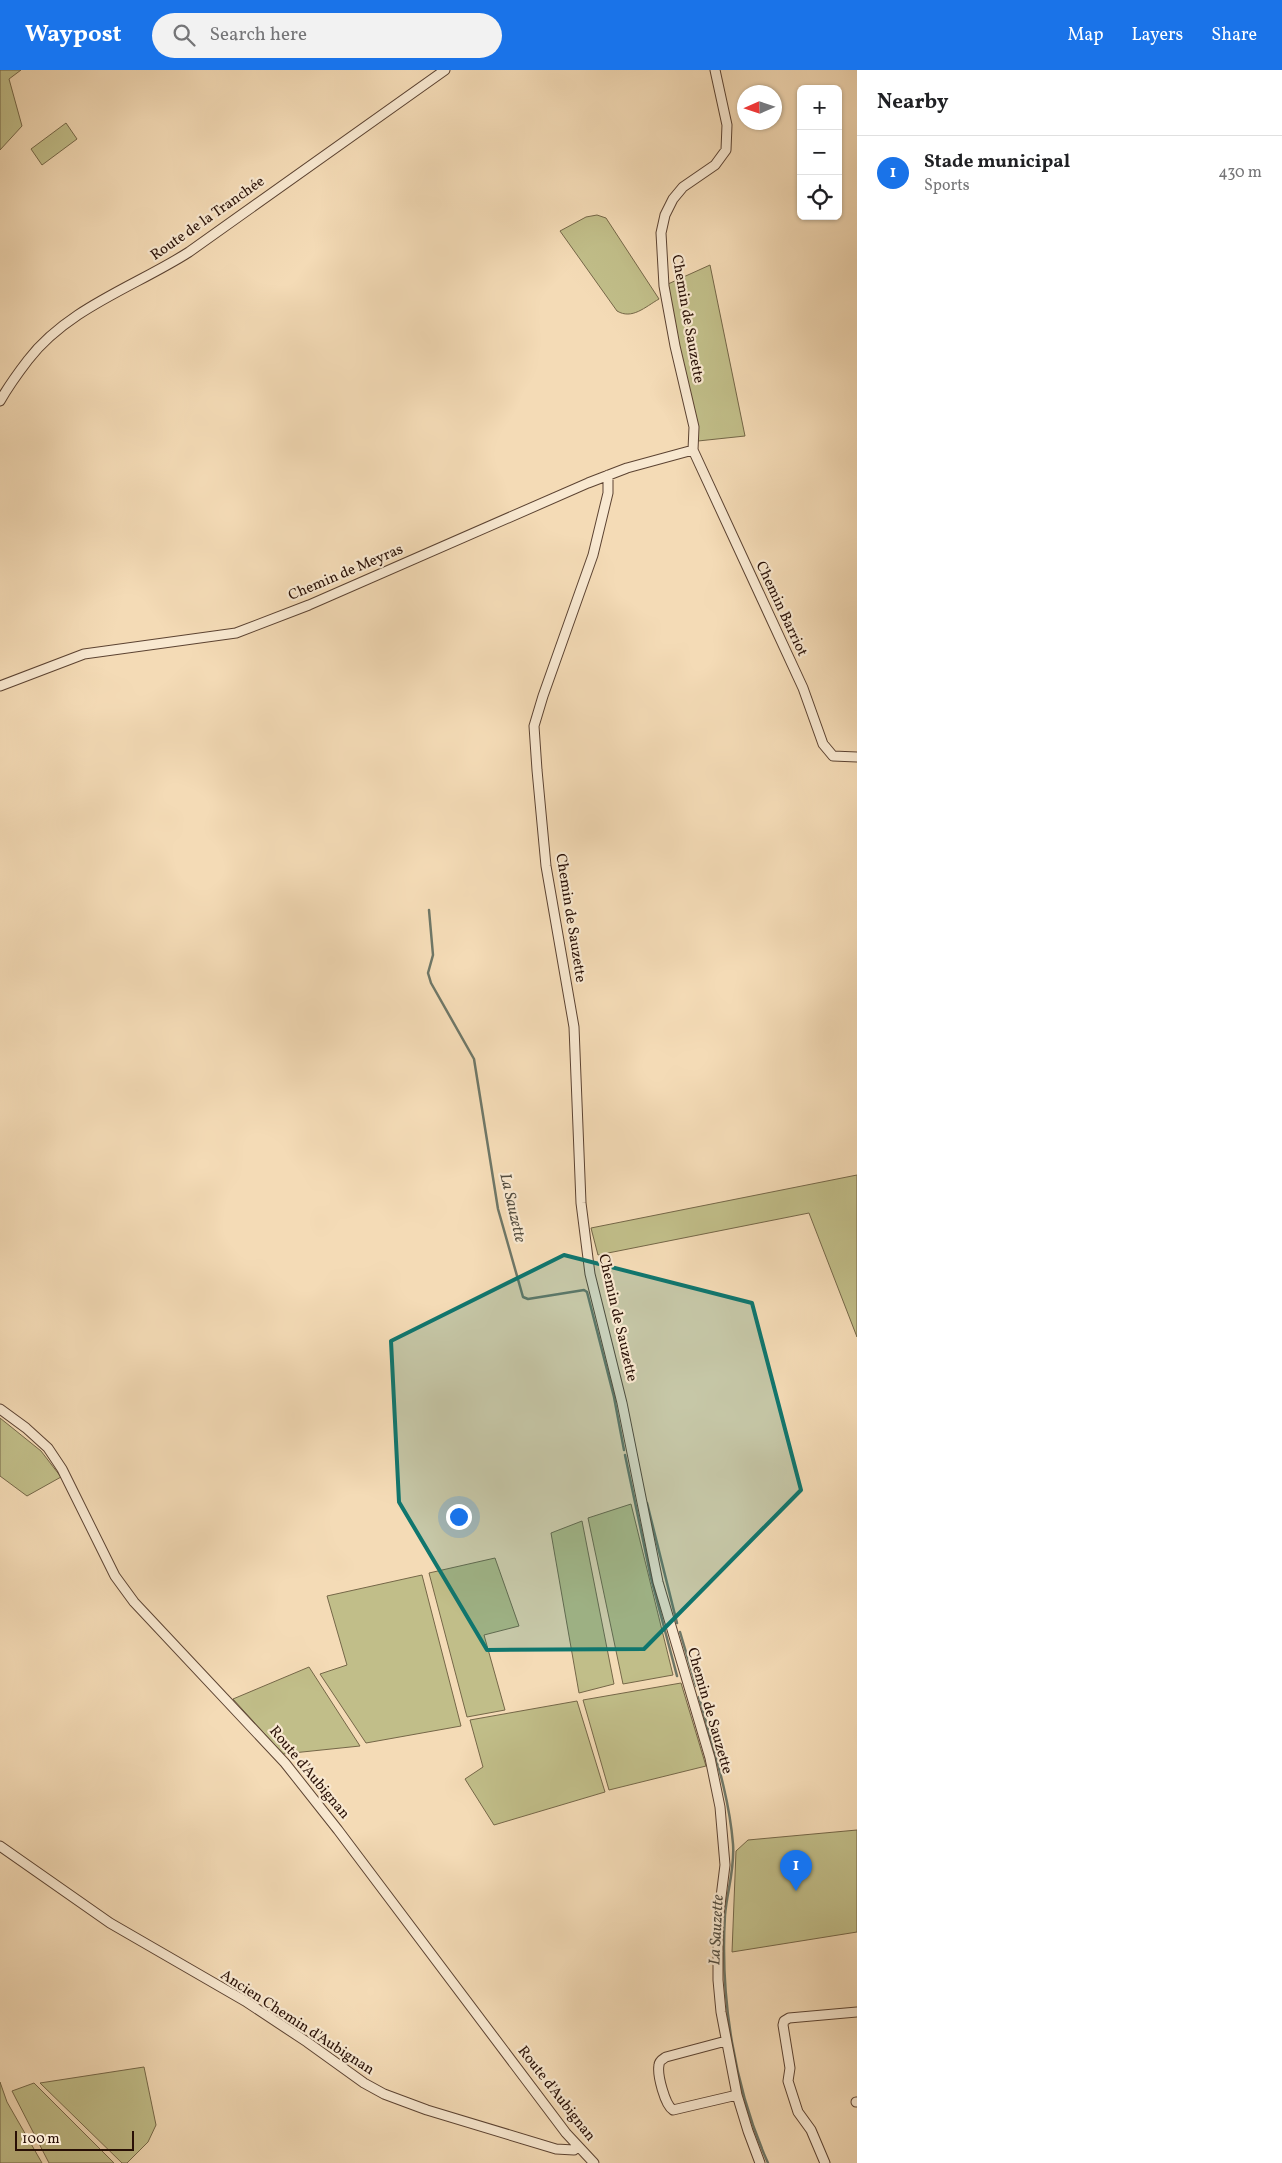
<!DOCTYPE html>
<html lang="en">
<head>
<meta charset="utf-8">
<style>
  :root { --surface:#fff; --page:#f2f2f2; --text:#202124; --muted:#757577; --line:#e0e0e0; --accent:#1a73e8 }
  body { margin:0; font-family:Vollkorn,serif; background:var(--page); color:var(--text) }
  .controls { position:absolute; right:15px; top:15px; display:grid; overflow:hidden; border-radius:8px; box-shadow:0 1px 4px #0004 }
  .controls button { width:45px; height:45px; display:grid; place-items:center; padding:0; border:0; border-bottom:1px solid var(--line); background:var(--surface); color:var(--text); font:25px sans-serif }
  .compass { position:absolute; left:737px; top:15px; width:45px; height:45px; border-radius:50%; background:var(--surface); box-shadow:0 1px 4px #0004; rotate:267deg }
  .scale { position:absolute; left:15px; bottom:12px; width:119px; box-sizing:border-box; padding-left:5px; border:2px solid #291006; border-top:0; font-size:14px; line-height:18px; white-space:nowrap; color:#291006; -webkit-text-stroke:4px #f8e8d0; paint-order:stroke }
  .you { position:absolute; left:458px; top:1446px; width:18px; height:18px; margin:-12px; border:4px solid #fff; border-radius:50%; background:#1a73e8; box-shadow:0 0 0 8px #1a73e833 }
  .badge { display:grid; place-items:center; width:32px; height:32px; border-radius:50%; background:var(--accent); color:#fff; font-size:16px; font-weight:700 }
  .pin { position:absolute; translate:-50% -41px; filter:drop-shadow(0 1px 2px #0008) }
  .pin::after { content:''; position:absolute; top:26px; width:18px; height:15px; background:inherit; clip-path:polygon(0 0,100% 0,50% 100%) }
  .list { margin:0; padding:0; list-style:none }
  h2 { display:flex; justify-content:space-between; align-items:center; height:65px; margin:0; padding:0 20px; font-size:21px }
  h2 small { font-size:16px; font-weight:400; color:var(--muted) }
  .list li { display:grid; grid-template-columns:32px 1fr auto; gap:15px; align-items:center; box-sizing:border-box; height:75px; padding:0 20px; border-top:1px solid var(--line) }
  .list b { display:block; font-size:19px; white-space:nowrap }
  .list p { margin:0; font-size:16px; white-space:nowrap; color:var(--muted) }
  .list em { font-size:16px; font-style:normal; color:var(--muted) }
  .icon { flex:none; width:28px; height:28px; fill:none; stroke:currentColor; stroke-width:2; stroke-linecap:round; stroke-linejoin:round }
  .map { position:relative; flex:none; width:857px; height:2093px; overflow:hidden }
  header { display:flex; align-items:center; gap:30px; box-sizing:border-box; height:70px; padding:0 25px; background:var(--accent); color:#fff }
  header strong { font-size:24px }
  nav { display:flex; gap:28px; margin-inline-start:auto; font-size:18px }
  .search { width:350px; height:45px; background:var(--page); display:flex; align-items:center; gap:12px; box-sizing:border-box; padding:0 18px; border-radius:28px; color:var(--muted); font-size:19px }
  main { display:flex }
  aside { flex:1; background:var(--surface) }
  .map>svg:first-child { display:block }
</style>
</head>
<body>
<header>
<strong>Waypost</strong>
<div class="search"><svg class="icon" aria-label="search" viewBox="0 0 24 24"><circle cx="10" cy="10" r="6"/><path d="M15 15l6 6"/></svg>Search here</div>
<nav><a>Map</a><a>Layers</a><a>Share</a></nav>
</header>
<main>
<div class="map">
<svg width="857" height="2093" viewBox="0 0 857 2093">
  <rect width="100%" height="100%" fill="#f4dbb6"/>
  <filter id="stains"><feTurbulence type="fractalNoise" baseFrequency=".004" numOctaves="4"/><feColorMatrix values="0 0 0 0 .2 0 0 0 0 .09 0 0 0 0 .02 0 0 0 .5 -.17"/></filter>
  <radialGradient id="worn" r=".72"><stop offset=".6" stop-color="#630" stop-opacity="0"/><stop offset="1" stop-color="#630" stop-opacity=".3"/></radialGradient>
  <path fill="#c1be89" stroke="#756748" d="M 0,0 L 21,0 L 9,9 L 22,56 L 0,80 Z
    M 66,53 L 77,69 L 42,95 L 31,79 Z
    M 597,145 L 606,148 L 659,229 C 645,237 632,250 617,241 L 560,161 L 586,147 Z
    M 710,195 L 745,366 L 698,371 L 697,358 L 669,231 L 668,214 Z
    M 857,1105 L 857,1267 L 809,1143 L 598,1185 L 591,1158 Z
    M 0,1348 L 41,1381 L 61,1407 L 27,1426 L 0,1406 Z
    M 631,1434 L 673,1605 L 623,1614 L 588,1448 Z
    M 582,1451 L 614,1614 L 579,1623 L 551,1463 Z
    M 495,1488 L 519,1556 L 484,1565 L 505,1640 L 467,1647 L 429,1503 Z
    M 422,1505 L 461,1656 L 366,1673 L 320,1604 L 347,1595 L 327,1526 Z
    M 309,1597 L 360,1676 L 283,1684 L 233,1629 Z
    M 681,1613 L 706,1696 L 609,1720 L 583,1630 Z
    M 577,1631 L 605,1722 L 494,1755 L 465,1709 L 483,1697 L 470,1650 Z
    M 857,1760 L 857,1862 L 732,1882 L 736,1781 L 748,1770 Z
    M 144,1997 L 156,2055 L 148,2072 L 127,2093 L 122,2093 L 40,2013 Z
    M 0,2012 L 7,2032 L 42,2093 L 0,2093 Z
    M 34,2013 L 114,2093 L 49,2093 L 12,2021 Z"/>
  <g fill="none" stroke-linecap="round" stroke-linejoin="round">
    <path stroke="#6f7767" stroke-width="2.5" d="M 429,840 L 433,885 L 428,903 L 431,913 L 474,989 L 498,1139 L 523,1227 L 528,1229 L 584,1220 L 587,1222 L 614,1327 L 624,1380
      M 625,1385 L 651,1508 L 677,1606
      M 647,1433 L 677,1553
      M 680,1562 L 696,1616
      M 699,1627 C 712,1675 729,1724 733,1774 C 735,1799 727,1821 725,1845 C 720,1928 734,2017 768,2093"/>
    <defs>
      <path id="minor" d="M 715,0 L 727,55 L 726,80 L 715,95 L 683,117 L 673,129 L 665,145 L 661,163 L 664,216 L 675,276 L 694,357 L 693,380 L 803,618 L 823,674 L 833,686 L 857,687
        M 0,331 C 8,317 18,303 28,290 C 68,238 136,216 189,182 L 445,0
        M 608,405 L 608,423 L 593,485 L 543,626 L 534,656 L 537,700 L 546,796 L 574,957 L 581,1133 L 590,1204 L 622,1333 L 658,1512 L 710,1688 L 720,1737 L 725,1795 L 718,1851 L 718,1910 L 721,1942 L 737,2025 L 748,2061 L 760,2093
        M 0,616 L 84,584 L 236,563 L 309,535 L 588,413 L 627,398 L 693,380
        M 0,1339 L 26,1358 L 48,1378 L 62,1399 L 115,1506 L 134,1532 L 285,1693 L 338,1760 L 566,2063 L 594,2093
        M 0,1776 L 110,1853 L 245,1931 L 307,1972 L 364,2013 L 384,2024 L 427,2040 L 556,2079 L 574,2080 L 577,2077
        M 726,1971 L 666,1987 C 663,1989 659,1991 659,1995 C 657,2005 665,2035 673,2040 L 737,2025
        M 856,2032 L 857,2032
        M 825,2093 L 811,2060 L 798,2042 L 788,2011 L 790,1998 L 783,1955 L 784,1951 L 789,1948 L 857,1942"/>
    </defs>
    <use href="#minor" stroke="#5c4332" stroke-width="11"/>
    <use href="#minor" stroke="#f8e8d0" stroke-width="9"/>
  </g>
  <path fill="#0f766e" fill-opacity="0.2" stroke="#0f766e" stroke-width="4" stroke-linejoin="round" d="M 564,1185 L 752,1233 L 801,1420 L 644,1579 L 487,1580 L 399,1432 L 391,1271 Z"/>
  <g text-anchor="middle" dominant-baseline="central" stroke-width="4.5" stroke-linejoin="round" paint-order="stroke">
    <g font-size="15" fill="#291006" stroke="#f8e8d0">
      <text transform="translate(208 149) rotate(-35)">Route de la Tranchée</text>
      <text transform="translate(687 249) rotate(80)">Chemin de Sauzette</text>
      <text transform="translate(346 503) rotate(-23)">Chemin de Meyras</text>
      <text transform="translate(781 539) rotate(65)">Chemin Barriot</text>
      <text transform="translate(570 848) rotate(81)">Chemin de Sauzette</text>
      <text transform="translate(617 1248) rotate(77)">Chemin de Sauzette</text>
      <text transform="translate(709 1641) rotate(74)">Chemin de Sauzette</text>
      <text transform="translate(309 1703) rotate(50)">Route d'Aubignan</text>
      <text transform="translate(297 1953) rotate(33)">Ancien Chemin d'Aubignan</text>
      <text transform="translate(556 2024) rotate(52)">Route d'Aubignan</text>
    </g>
    <g font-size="16" font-style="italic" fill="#524c3f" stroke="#f8e8d0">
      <text transform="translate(512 1138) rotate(77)">La Sauzette</text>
      <text transform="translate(717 1860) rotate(-87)">La Sauzette</text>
    </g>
  </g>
  <rect width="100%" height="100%" filter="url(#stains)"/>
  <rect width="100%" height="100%" fill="url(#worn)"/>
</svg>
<div class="controls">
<button>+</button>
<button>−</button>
<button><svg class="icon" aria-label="locate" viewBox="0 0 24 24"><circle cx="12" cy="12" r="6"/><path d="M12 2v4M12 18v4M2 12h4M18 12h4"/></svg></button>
</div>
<svg class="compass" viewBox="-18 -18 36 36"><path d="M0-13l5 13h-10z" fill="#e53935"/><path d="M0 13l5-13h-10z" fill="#757577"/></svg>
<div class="scale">100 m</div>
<div class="you"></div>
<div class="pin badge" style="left:796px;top:1821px">1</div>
</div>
<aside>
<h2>Nearby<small></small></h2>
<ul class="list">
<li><span class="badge">1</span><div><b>Stade municipal</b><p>Sports</p></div><em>430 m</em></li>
</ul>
</aside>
</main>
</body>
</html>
